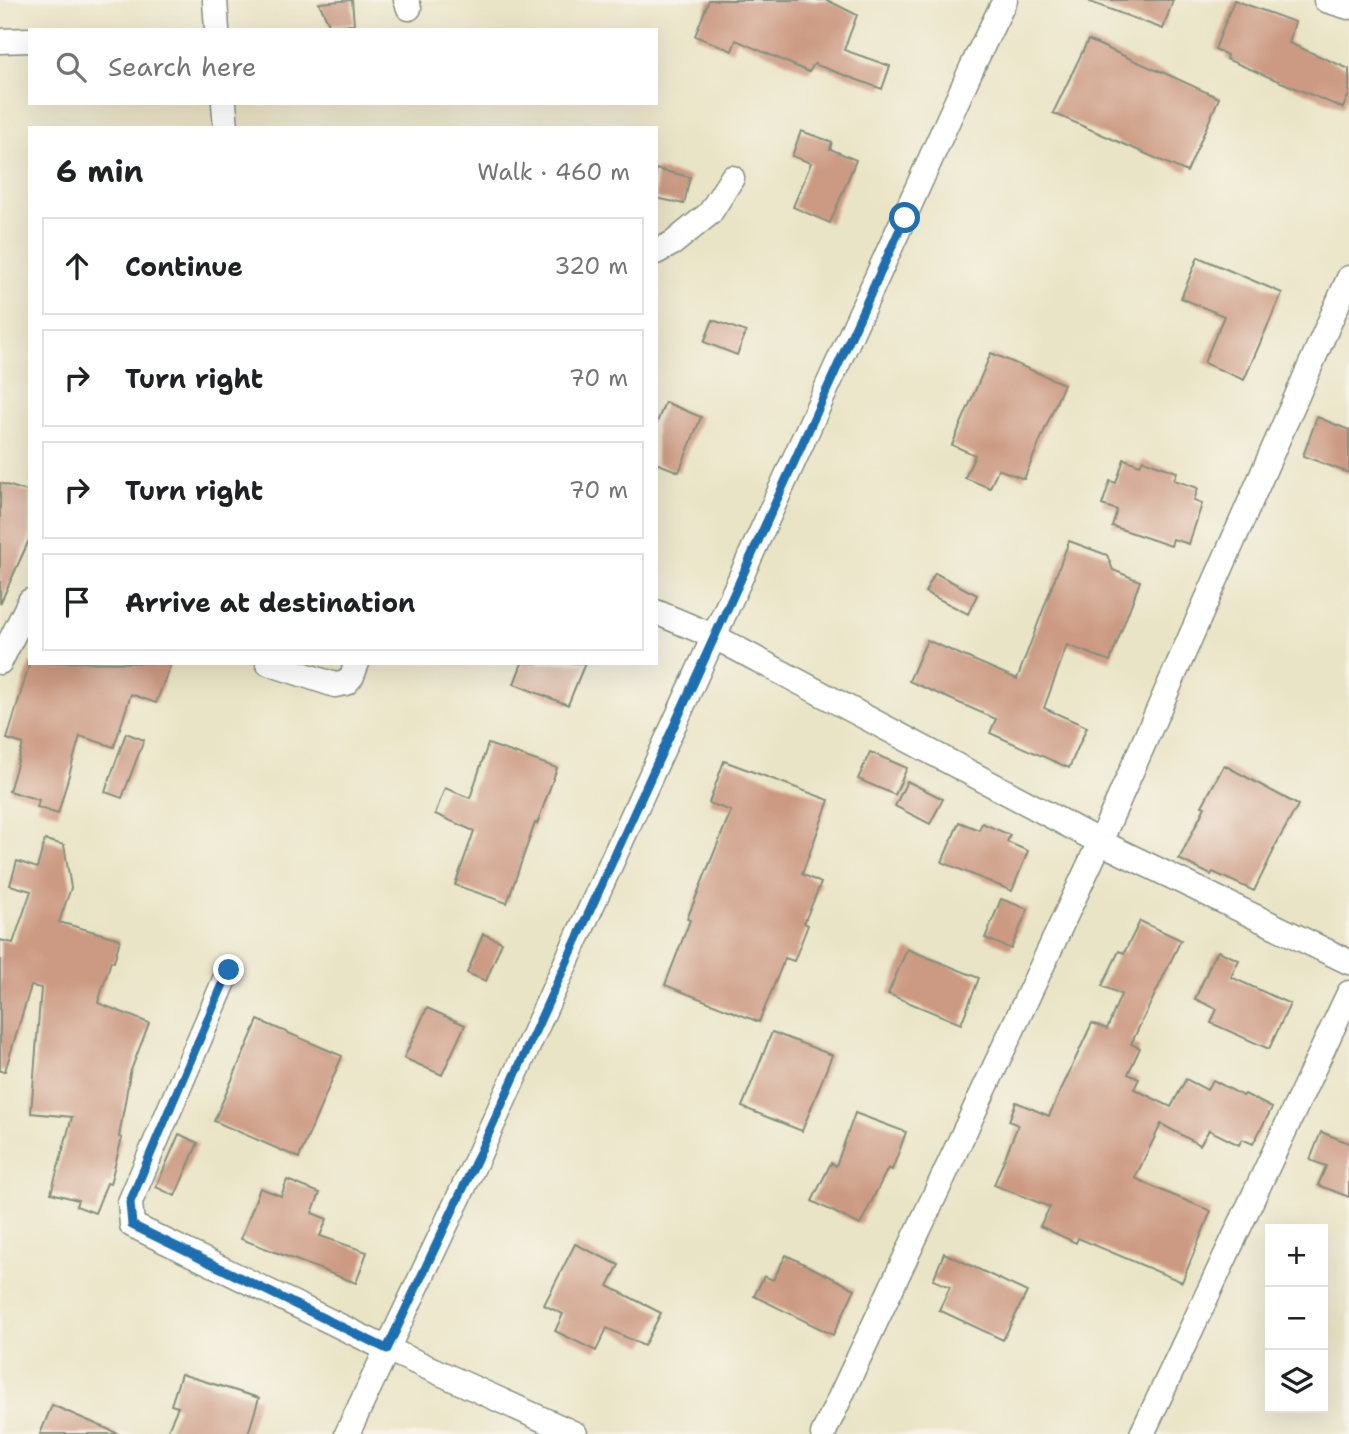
<!DOCTYPE html>
<html lang="en">
<head>
<meta charset="utf-8">
<style>
  :root { --surface:#fff; --page:#f6f6f6; --text:#202124; --muted:#757577; --line:#e0e0e0 }
  body { margin:0; font-family:"Shantell Sans",sans-serif; background:var(--page); color:var(--text) }
  .controls { position:absolute; right:21px; bottom:21px; display:grid; overflow:hidden; border-radius:0px; box-shadow:0 7px 28px #0002 }
  .controls button { width:63px; height:63px; display:grid; place-items:center; padding:0; border:0; border-bottom:2px solid var(--line); background:var(--surface); color:var(--text); font:35px sans-serif }
  .stop { position:absolute; width:21px; height:21px; margin:-16px; border:5px solid #1f6fb2; border-radius:50%; background:#fff }
  .stop.end { background:#1f6fb2; border-color:#fff; box-shadow:0 2px 7px #0008 }
  .list { margin:0; padding:0; list-style:none }
  h2 { display:flex; justify-content:space-between; align-items:center; height:91px; margin:0; padding:0 28px; font-size:30px }
  h2 small { font-size:23px; font-weight:400; color:var(--muted) }
  .list li { display:grid; grid-template-columns:46px 1fr auto; gap:21px; align-items:center; box-sizing:border-box; height:98px; margin:0 14px 14px; padding:0 14px; border:2px solid var(--line); border-radius:0px }
  .list b { display:block; font-size:26px; white-space:nowrap }
  .list em { font-size:23px; font-style:normal; color:var(--muted) }
  .icon { flex:none; width:38px; height:38px; fill:none; stroke:currentColor; stroke-width:2; stroke-linecap:round; stroke-linejoin:round }
  .map { position:relative; flex:none; width:1349px; height:1434px; overflow:hidden }
  .search { position:absolute; background:var(--surface); box-shadow:0 7px 28px #0002; left:28px; top:28px; width:630px; height:77px; display:flex; align-items:center; gap:18px; box-sizing:border-box; padding:0 24px; border-radius:0px; color:var(--muted); font-size:26px }
  .panel { position:absolute; background:var(--surface); box-shadow:0 7px 28px #0002; left:28px; top:126px; width:630px; height:539px; border-radius:0px }
  .map>svg:first-child { display:block }
</style>
</head>
<body>
<div class="map">
<svg width="1349" height="1434" viewBox="0 0 1349 1434">
  <rect width="100%" height="100%" fill="#f7f3e8"/>
  <filter id="ink" filterUnits="userSpaceOnUse"><feTurbulence type="fractalNoise" baseFrequency=".0143" numOctaves="2"/><feDisplacementMap in="SourceGraphic" scale="14" xChannelSelector="R" yChannelSelector="G"/><feConvolveMatrix kernelMatrix="1 2 1 2 8 2 1 2 1" color-interpolation-filters="sRGB"/></filter>
  <filter id="wash" filterUnits="userSpaceOnUse"><feTurbulence type="fractalNoise" baseFrequency=".00686" numOctaves="4" result="noise"/><feDisplacementMap in="SourceGraphic" scale="28" xChannelSelector="R" yChannelSelector="G"/><feGaussianBlur stdDeviation="1.57" result="paint"/><feColorMatrix in="noise" values="0 0 0 0 0 0 0 0 0 0 0 0 0 0 0 0 0 1.4 0 .05"/><feComposite in="paint" operator="in"/></filter>
  <g filter="url(#wash)">
    <rect width="100%" height="100%" fill="#eae4c6"/>
    <g id="blocks">
      <path fill="#cc9a82" d="M 352,0 L 354,24 L 330,26 L 319,3 Z
        M 709,0 L 827,0 L 857,15 L 844,50 L 890,66 L 882,89 L 814,64 L 809,72 L 736,40 L 732,51 L 695,36 Z
        M 1090,0 L 1173,0 L 1163,29 L 1090,2 Z
        M 1234,0 L 1295,22 L 1289,43 L 1349,69 L 1349,94 L 1343,108 L 1226,59 L 1227,55 L 1215,49 Z
        M 1088,40 L 1158,71 L 1158,70 L 1219,98 L 1187,172 L 1053,113 Z
        M 801,131 L 832,142 L 830,149 L 856,160 L 830,223 L 793,207 L 811,163 L 792,156 Z
        M 656,169 L 690,177 L 684,204 L 656,198 Z
        M 1198,257 L 1282,293 L 1244,380 L 1204,363 L 1224,316 L 1181,298 Z
        M 713,320 L 746,332 L 737,355 L 704,342 Z
        M 991,353 L 1064,384 L 1024,479 L 998,469 L 990,488 L 965,478 L 975,455 L 952,445 Z
        M 665,402 L 701,417 L 679,472 L 656,463 L 656,425 Z
        M 1317,417 L 1349,430 L 1349,473 L 1303,456 Z
        M 1124,459 L 1140,465 L 1143,460 L 1177,472 L 1174,480 L 1198,488 L 1194,501 L 1202,504 L 1189,544 L 1173,539 L 1171,546 L 1112,526 L 1117,510 L 1102,505 L 1110,481 L 1116,483 Z
        M 0,483 L 30,492 L 30,538 L 0,604 Z
        M 1069,541 L 1107,555 L 1113,570 L 1140,581 L 1110,661 L 1067,645 L 1044,708 L 1087,727 L 1069,768 L 990,733 L 996,719 L 909,681 L 927,640 L 1017,679 Z
        M 935,573 L 977,595 L 968,614 L 925,592 Z
        M 30,662 L 171,663 L 156,703 L 131,694 L 114,747 L 80,736 L 58,814 L 37,807 L 39,800 L 9,791 L 23,744 L 7,739 Z
        M 522,663 L 585,663 L 568,705 L 514,684 Z
        M 126,733 L 144,740 L 122,798 L 105,792 Z
        M 488,744 L 557,768 L 537,824 L 535,823 L 507,903 L 455,885 L 474,831 L 435,814 L 445,788 L 470,798 Z
        M 870,752 L 907,768 L 895,795 L 858,779 Z
        M 724,761 L 829,800 L 802,874 L 821,883 L 804,923 L 808,925 L 794,961 L 785,958 L 759,1022 L 665,985 L 690,920 L 687,919 L 731,811 L 709,803 Z
        M 1224,765 L 1298,805 L 1273,850 L 1274,850 L 1254,891 L 1213,872 L 1211,875 L 1179,859 L 1205,807 L 1202,806 Z
        M 907,781 L 943,799 L 930,824 L 895,806 Z
        M 959,822 L 979,830 L 982,823 L 1010,835 L 1007,842 L 1028,851 L 1012,891 L 942,862 Z
        M 45,840 L 64,845 L 71,888 L 59,922 L 120,939 L 114,962 L 111,961 L 98,1003 L 149,1023 L 130,1073 L 119,1137 L 122,1138 L 110,1184 L 107,1183 L 95,1213 L 76,1206 L 78,1200 L 51,1193 L 72,1117 L 31,1113 L 41,988 L 31,986 L 5,1071 L 0,1071 L 0,940 L 13,943 L 31,891 L 10,885 L 17,861 L 37,868 Z
        M 1001,899 L 1028,909 L 1011,949 L 985,938 Z
        M 1140,921 L 1181,940 L 1131,1044 L 1140,1048 L 1128,1074 L 1139,1079 L 1134,1089 L 1171,1107 L 1186,1079 L 1207,1090 L 1213,1080 L 1243,1096 L 1245,1094 L 1272,1108 L 1253,1144 L 1242,1139 L 1239,1145 L 1209,1130 L 1200,1145 L 1161,1124 L 1135,1178 L 1158,1189 L 1211,1211 L 1182,1282 L 1078,1238 L 1076,1243 L 1040,1226 L 1050,1207 L 994,1185 L 1018,1125 L 1009,1121 L 1016,1102 L 1049,1116 L 1092,1023 L 1107,1029 L 1121,994 L 1102,986 L 1119,951 L 1124,953 Z
        M 483,934 L 502,942 L 486,981 L 467,973 Z
        M 907,949 L 979,978 L 961,1024 L 888,994 Z
        M 1218,951 L 1239,960 L 1231,977 L 1290,1004 L 1269,1049 L 1211,1023 L 1217,1009 L 1195,999 L 1214,956 L 1215,957 Z
        M 427,1008 L 465,1025 L 442,1075 L 404,1058 Z
        M 258,1020 L 342,1056 L 299,1158 L 214,1121 Z
        M 772,1032 L 832,1055 L 802,1131 L 742,1107 Z
        M 855,1113 L 906,1132 L 892,1170 L 888,1168 L 860,1225 L 812,1201 L 831,1163 L 836,1166 Z
        M 1321,1132 L 1349,1143 L 1349,1197 L 1318,1185 L 1326,1166 L 1310,1160 Z
        M 179,1134 L 198,1143 L 175,1196 L 156,1187 Z
        M 287,1180 L 320,1193 L 312,1213 L 327,1219 L 320,1236 L 367,1252 L 356,1283 L 241,1239 L 260,1188 L 281,1196 Z
        M 575,1244 L 619,1265 L 608,1286 L 661,1313 L 644,1346 L 607,1328 L 596,1351 L 555,1331 L 563,1314 L 544,1305 Z
        M 944,1253 L 1027,1292 L 1003,1340 L 939,1310 L 950,1287 L 933,1280 Z
        M 786,1255 L 855,1289 L 833,1335 L 754,1296 L 764,1276 L 773,1280 Z
        M 181,1374 L 259,1398 L 248,1434 L 166,1434 L 178,1407 L 171,1405 Z
        M 52,1405 L 119,1434 L 40,1434 Z"/>
    </g>
  </g>
  <g filter="url(#ink)">
    <use href="#blocks" fill-opacity="0" stroke="#84907d" stroke-width="2"/>
    <g fill="none" stroke-linecap="round" stroke-linejoin="round">
      <defs>
        <path id="minor" d="M 215,0 L 217,30
          M 406,0 L 409,8
          M 1326,0 L 1349,7
          M 0,41 L 30,40
          M 224,103 L 226,128
          M 656,252 L 673,243 L 710,213 L 732,178
          M 656,612 L 713,636 L 1100,842 L 1349,962
          M 0,662 L 30,601
          M 268,663 L 335,685 L 346,683 L 352,676 L 357,663
          M 229,970 L 130,1202 L 132,1225 L 387,1349 L 575,1434
          M 347,1434 L 476,1161 L 974,63 L 1005,0
          M 823,1434 L 1100,842 L 1349,278
          M 1142,1434 L 1349,993"/>
      </defs>
      <use href="#minor" stroke="#84907d" stroke-width="27"/>
      <use href="#minor" stroke="#fff" stroke-width="24"/>
    </g>
  </g>
  <g fill="none" stroke-linecap="round" stroke-linejoin="round" filter="url(#ink)">
    <path stroke="#1f6fb2" stroke-width="9" d="M 229,970 L 130,1202 L 132,1225 L 387,1349 L 476,1161 L 905,218"/>
  </g>
</svg>
<div class="controls">
<button>+</button>
<button>−</button>
<button><svg class="icon" aria-label="layers" viewBox="0 0 24 24"><path d="M12 4l9 5-9 5-9-5zM3 14l9 5 9-5"/></svg></button>
</div>
<div class="stop" style="left:905px;top:218px"></div>
<div class="stop end" style="left:229px;top:970px"></div>
<div class="search"><svg class="icon" aria-label="search" viewBox="0 0 24 24"><circle cx="10" cy="10" r="6"/><path d="M15 15l6 6"/></svg>Search here</div>
<section class="panel">
<h2>6 min<small>Walk · 460 m</small></h2>
<ul class="list">
<li><svg class="icon" aria-label="ahead" viewBox="0 0 24 24"><path d="M12 20V5M6 11l6-6 6 6"/></svg><div><b>Continue</b></div><em>320 m</em></li>
<li><svg class="icon" aria-label="right" viewBox="0 0 24 24"><path d="M7 20v-9h11M14 6l5 5-5 5"/></svg><div><b>Turn right</b></div><em>70 m</em></li>
<li><svg class="icon" aria-label="right" viewBox="0 0 24 24"><path d="M7 20v-9h11M14 6l5 5-5 5"/></svg><div><b>Turn right</b></div><em>70 m</em></li>
<li><svg class="icon" aria-label="arrive" viewBox="0 0 24 24"><path d="M6 21V4h12l-3 4 3 4H6"/></svg><div><b>Arrive at destination</b></div></li>
</ul>
</section>
</div>
</body>
</html>
